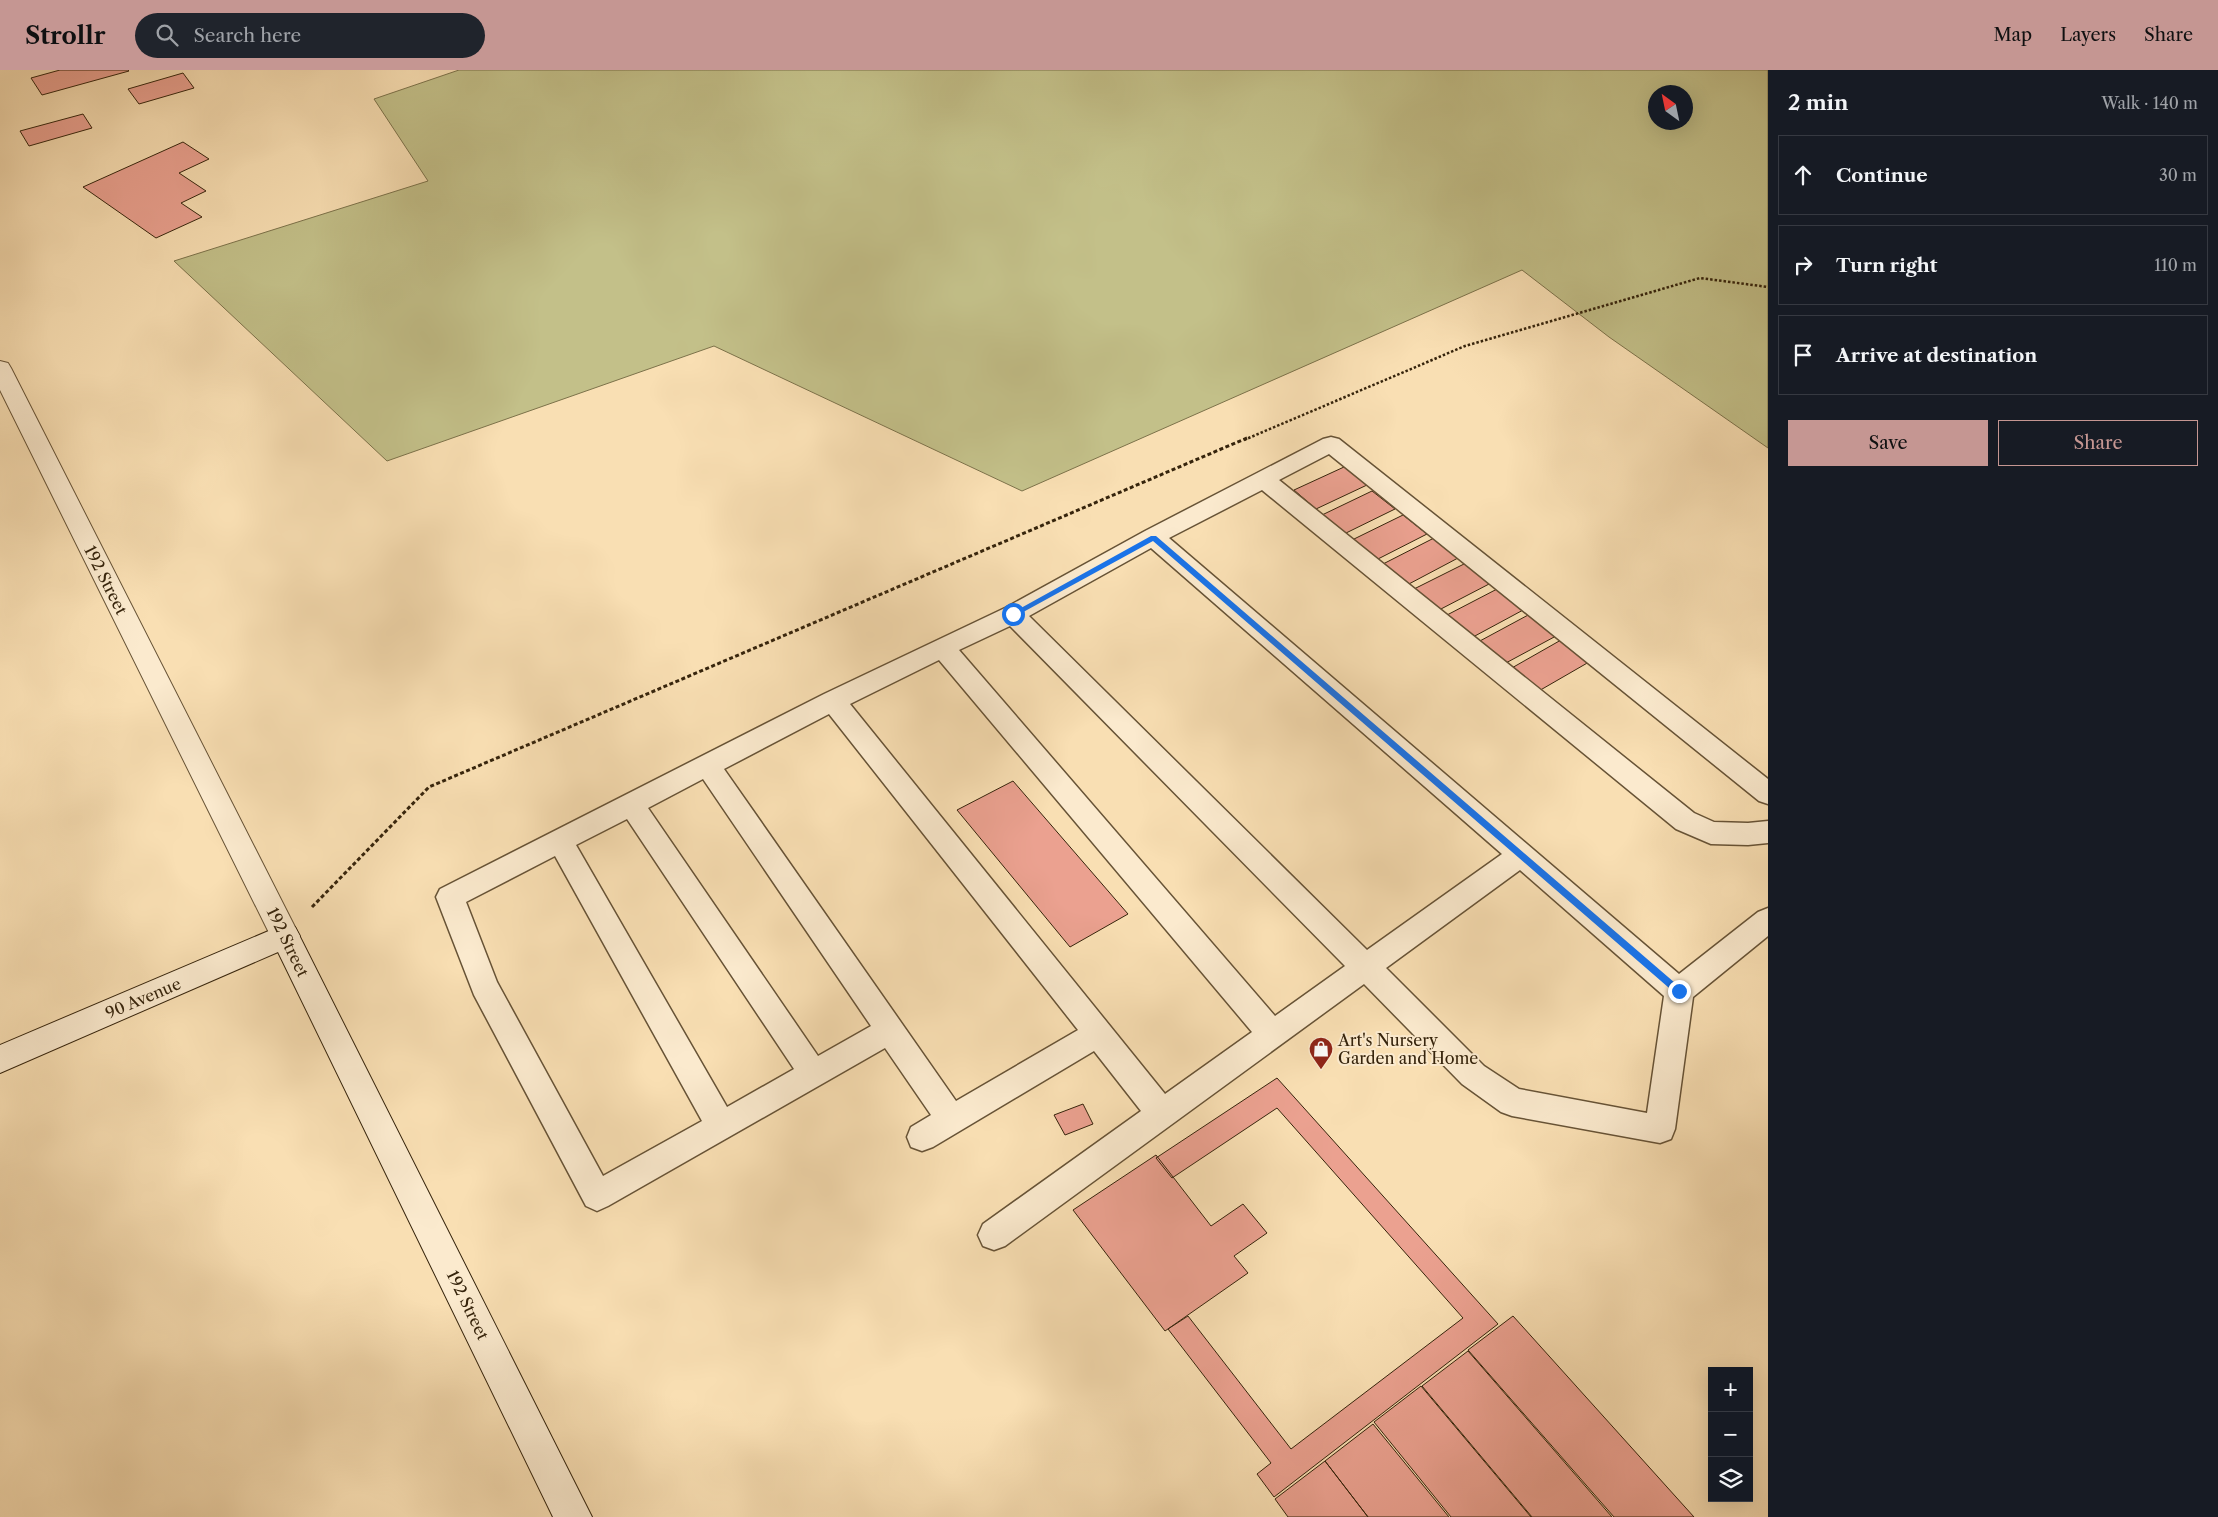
<!DOCTYPE html>
<html lang="en">
<head>
<meta charset="utf-8">
<style>
  :root { --surface:#171b24; --page:#20242c; --text:#f1f3f6; --muted:#9ea1a6; --line:#363941; --accent:#c59692 }
  body { margin:0; font-family:"Libre Caslon Text",serif; background:var(--page); color:var(--text) }
  .controls { position:absolute; right:15px; bottom:15px; display:grid; overflow:hidden; border-radius:0px; box-shadow:0 5px 20px #0002 }
  .controls button { width:45px; height:45px; display:grid; place-items:center; padding:0; border:0; border-bottom:1px solid var(--line); background:var(--surface); color:var(--text); font:25px sans-serif }
  .compass { position:absolute; left:1648px; top:15px; width:45px; height:45px; border-radius:50%; background:var(--surface); box-shadow:0 5px 20px #0002; rotate:327deg }
  .stop { position:absolute; width:15px; height:15px; margin:-11px; border:4px solid #1a73e8; border-radius:50%; background:#fff }
  .stop.end { background:#1a73e8; border-color:#fff; box-shadow:0 1px 5px #0008 }
  .list { margin:0; padding:0; list-style:none }
  h2 { display:flex; justify-content:space-between; align-items:center; height:65px; margin:0; padding:0 20px; font-size:21px }
  h2 small { font-size:16px; font-weight:400; color:var(--muted) }
  .list li { display:grid; grid-template-columns:32px 1fr auto; gap:15px; align-items:center; box-sizing:border-box; height:80px; margin:0 10px 10px; padding:0 10px; border:1px solid var(--line); border-radius:0px }
  .list b { display:block; font-size:19px; white-space:nowrap }
  .list em { font-size:16px; font-style:normal; color:var(--muted) }
  .actions { display:flex; gap:10px; padding:15px 20px }
  .actions a { flex:1; padding:11px 0; border:1px solid var(--accent); border-radius:0px; text-align:center; font-size:18px; color:var(--accent) }
  .actions .main { background:var(--accent); color:#111 }
  .icon { flex:none; width:28px; height:28px; fill:none; stroke:currentColor; stroke-width:2; stroke-linecap:round; stroke-linejoin:round }
  .map { position:relative; flex:none; width:1768px; height:1447px; overflow:hidden }
  header { display:flex; align-items:center; gap:30px; box-sizing:border-box; height:70px; padding:0 25px; background:var(--accent); color:#111 }
  header strong { font-size:24px }
  nav { display:flex; gap:28px; margin-inline-start:auto; font-size:18px }
  .search { width:350px; height:45px; background:var(--page); display:flex; align-items:center; gap:12px; box-sizing:border-box; padding:0 18px; border-radius:28px; color:var(--muted); font-size:19px }
  main { display:flex }
  aside { flex:1; background:var(--surface) }
  .map>svg:first-child { display:block }
</style>
</head>
<body>
<header>
<strong>Strollr</strong>
<div class="search"><svg class="icon" aria-label="search" viewBox="0 0 24 24"><circle cx="10" cy="10" r="6"/><path d="M15 15l6 6"/></svg>Search here</div>
<nav><a>Map</a><a>Layers</a><a>Share</a></nav>
</header>
<main>
<div class="map">
<svg width="1768" height="1447" viewBox="0 0 1768 1447">
  <rect width="100%" height="100%" fill="#f9dfb3"/>
  <filter id="stains"><feTurbulence type="fractalNoise" baseFrequency=".004" numOctaves="4"/><feColorMatrix values="0 0 0 0 .2 0 0 0 0 .09 0 0 0 0 .02 0 0 0 .5 -.17"/></filter>
  <radialGradient id="worn" r=".72"><stop offset=".6" stop-color="#630" stop-opacity="0"/><stop offset="1" stop-color="#630" stop-opacity=".3"/></radialGradient>
  <path fill="#c3c089" stroke="#7c724a" fill-rule="evenodd" d="M 459,0 L 1768,0 L 1768,378 L 1609,267 L 1522,200 L 1022,421 L 714,276 L 387,391 L 174,191 L 428,111 L 374,29 ZM 1656,22 L 1686,22 L 1686,52 L 1656,52 Z"/>
  <path fill="#eba190" stroke="#36240c" d="M 60,0 L 128,0 L 129,1 L 42,25 L 31,8 Z
    M 183,3 L 194,18 L 139,34 L 128,19 Z
    M 83,44 L 92,58 L 29,76 L 20,61 Z
    M 183,72 L 209,89 L 179,103 L 206,121 L 181,133 L 202,147 L 156,168 L 83,117 Z
    M 1344,397 L 1367,415 L 1316,439 L 1294,420 Z
    M 1372,421 L 1395,439 L 1344,464 L 1322,445 Z
    M 1403,445 L 1427,464 L 1376,490 L 1352,470 Z
    M 1434,468 L 1458,488 L 1407,515 L 1383,494 Z
    M 1466,493 L 1491,513 L 1439,540 L 1414,519 Z
    M 1499,518 L 1525,539 L 1473,567 L 1447,545 Z
    M 1530,544 L 1556,566 L 1504,594 L 1478,572 Z
    M 1561,570 L 1589,592 L 1537,622 L 1510,599 Z
    M 1013,711 L 1128,844 L 1070,877 L 957,740 Z
    M 1277,1008 L 1498,1254 L 1274,1427 L 1257,1404 L 1271,1393 L 1168,1259 L 1188,1246 L 1291,1379 L 1463,1248 L 1277,1038 L 1172,1108 L 1156,1088 Z
    M 1083,1034 L 1093,1054 L 1065,1065 L 1054,1045 Z
    M 1156,1085 L 1211,1156 L 1243,1134 L 1267,1163 L 1234,1186 L 1248,1203 L 1165,1261 L 1073,1140 Z
    M 1513,1246 L 1694,1447 L 1614,1447 L 1468,1280 Z
    M 1468,1281 L 1612,1447 L 1532,1447 L 1422,1316 Z
    M 1421,1316 L 1531,1447 L 1451,1447 L 1374,1352 Z
    M 1373,1354 L 1449,1447 L 1368,1447 L 1325,1391 Z
    M 1325,1391 L 1368,1447 L 1288,1447 L 1275,1429 Z"/>
  <g fill="none" stroke-linecap="round" stroke-linejoin="round">
    <defs>
      <path id="lane" d="M 1331,367 L 1339,369 L 1768,709 L 1768,734 L 1759,731 L 1329,384 L 1279,410 L 1694,743 L 1714,752 L 1748,753 L 1768,751 L 1768,773 L 1748,775 L 1711,774 L 1676,759 L 1262,420 L 1169,468 L 1679,904 L 1758,842 L 1768,838 L 1768,866 L 1693,927 L 1675,1059 L 1671,1069 L 1660,1073 L 1512,1046 L 1501,1042 L 1462,1014 L 1364,914 L 1005,1176 L 994,1180 L 983,1176 L 978,1165 L 983,1154 L 1141,1041 L 1094,981 L 933,1077 L 922,1081 L 911,1077 L 907,1067 L 911,1057 L 931,1045 L 885,978 L 608,1136 L 597,1141 L 586,1136 L 474,925 L 436,827 L 440,819 L 824,624 L 1005,538 L 1145,461 L 1323,369 ZM 1151,478 L 1502,784 L 1367,880 L 1029,546 ZM 1010,556 L 1345,896 L 1275,946 L 959,580 ZM 939,590 L 1252,962 L 1165,1024 L 850,634 ZM 829,644 L 1078,960 L 956,1031 L 724,699 ZM 703,709 L 871,956 L 818,986 L 648,738 ZM 627,749 L 794,999 L 727,1037 L 576,775 ZM 555,786 L 702,1051 L 603,1106 L 497,912 L 466,832 ZM 1520,800 L 1664,926 L 1647,1043 L 1519,1019 L 1484,996 L 1386,898 Z"/>
      <path id="street" d="M 0,291 L 8,293 L 11,298 L 295,857 L 300,866 L 295,875 L 285,878 L 275,875 L 0,320 Z"/>
      <path id="secondary" d="M 285,854 L 295,857 L 592,1447 L 553,1447 L 278,882 L 0,1003 L 0,975 Z"/>
    </defs>
    <use href="#lane" stroke="#675336" stroke-width="3"/>
    <use href="#street" stroke="#675336" stroke-width="2"/>
    <use href="#secondary" stroke="#36240c" stroke-width="2"/>
    <path stroke="#36240c" stroke-width="2.5" stroke-dasharray="2.5 2" stroke-linecap="butt" d="M 1244,370 L 1465,276 L 1700,208 L 1768,217"/>
    <path stroke="#36240c" stroke-width="3" stroke-dasharray="4 2.5" stroke-linecap="butt" d="M 312,837 L 429,717 L 1247,368"/>
    <use href="#lane" fill="#fbeace" fill-rule="evenodd"/>
    <use href="#street" fill="#fbeace" fill-rule="evenodd"/>
    <use href="#secondary" fill="#fbeace" fill-rule="evenodd"/>
  </g>
  <path fill="#1a73e8" d="M 1151,466 L 1156,466 L 1682,919 L 1682,924 L 1676,924 L 1153,471 L 1016,546 L 1010,544 Z"/>
  <defs>
    <symbol id="shop-pin" viewBox="-11 -11 22 30"><path d="M0 17L-7.5 6A9.5 9.5 0 1 1 7.5 6Z" fill="#8f2418" stroke="#fbeace"/><path d="M-5-2.5h2.3a2.7 3.5 0 0 1 5.4 0H5L5.5 6h-11ZM-1.5-2.5h3a1.5 2.3 0 0 0-3 0Z" fill="#fff"/></symbol>
  </defs>
  <g fill-rule="evenodd">
    <use href="#shop-pin" x="1307" y="965" width="28" height="38"/>
  </g>
  <g text-anchor="middle" dominant-baseline="central" stroke-width="4" stroke-linejoin="round" paint-order="stroke">
    <g font-size="16" fill="#36240c" stroke="#fbeace">
      <text transform="translate(106 510) rotate(63)">192 Street</text>
      <text transform="translate(288 872) rotate(64)">192 Street</text>
      <text transform="translate(143 928) rotate(-23)">90 Avenue</text>
      <text transform="translate(468 1235) rotate(64)">192 Street</text>
    </g>
    <g font-size="16" fill="#36240c" stroke="#fbeace" text-anchor="start">
      <text x="1338" y="970">Art's Nursery<tspan x="1338" dy="18">Garden and Home</tspan></text>
    </g>
  </g>
  <rect width="100%" height="100%" filter="url(#stains)"/>
  <rect width="100%" height="100%" fill="url(#worn)"/>
</svg>
<div class="controls">
<button>+</button>
<button>−</button>
<button><svg class="icon" aria-label="layers" viewBox="0 0 24 24"><path d="M12 4l9 5-9 5-9-5zM3 14l9 5 9-5"/></svg></button>
</div>
<svg class="compass" viewBox="-18 -18 36 36"><path d="M0-13l5 13h-10z" fill="#e53935"/><path d="M0 13l5-13h-10z" fill="#9ea1a6"/></svg>
<div class="stop" style="left:1013px;top:544px"></div>
<div class="stop end" style="left:1679px;top:921px"></div>
</div>
<aside>
<h2>2 min<small>Walk · 140 m</small></h2>
<ul class="list">
<li><svg class="icon" aria-label="ahead" viewBox="0 0 24 24"><path d="M12 20V5M6 11l6-6 6 6"/></svg><div><b>Continue</b></div><em>30 m</em></li>
<li><svg class="icon" aria-label="right" viewBox="0 0 24 24"><path d="M7 20v-9h11M14 6l5 5-5 5"/></svg><div><b>Turn right</b></div><em>110 m</em></li>
<li><svg class="icon" aria-label="arrive" viewBox="0 0 24 24"><path d="M6 21V4h12l-3 4 3 4H6"/></svg><div><b>Arrive at destination</b></div></li>
</ul>
<div class="actions"><a class="main">Save</a><a>Share</a></div>
</aside>
</main>
</body>
</html>
